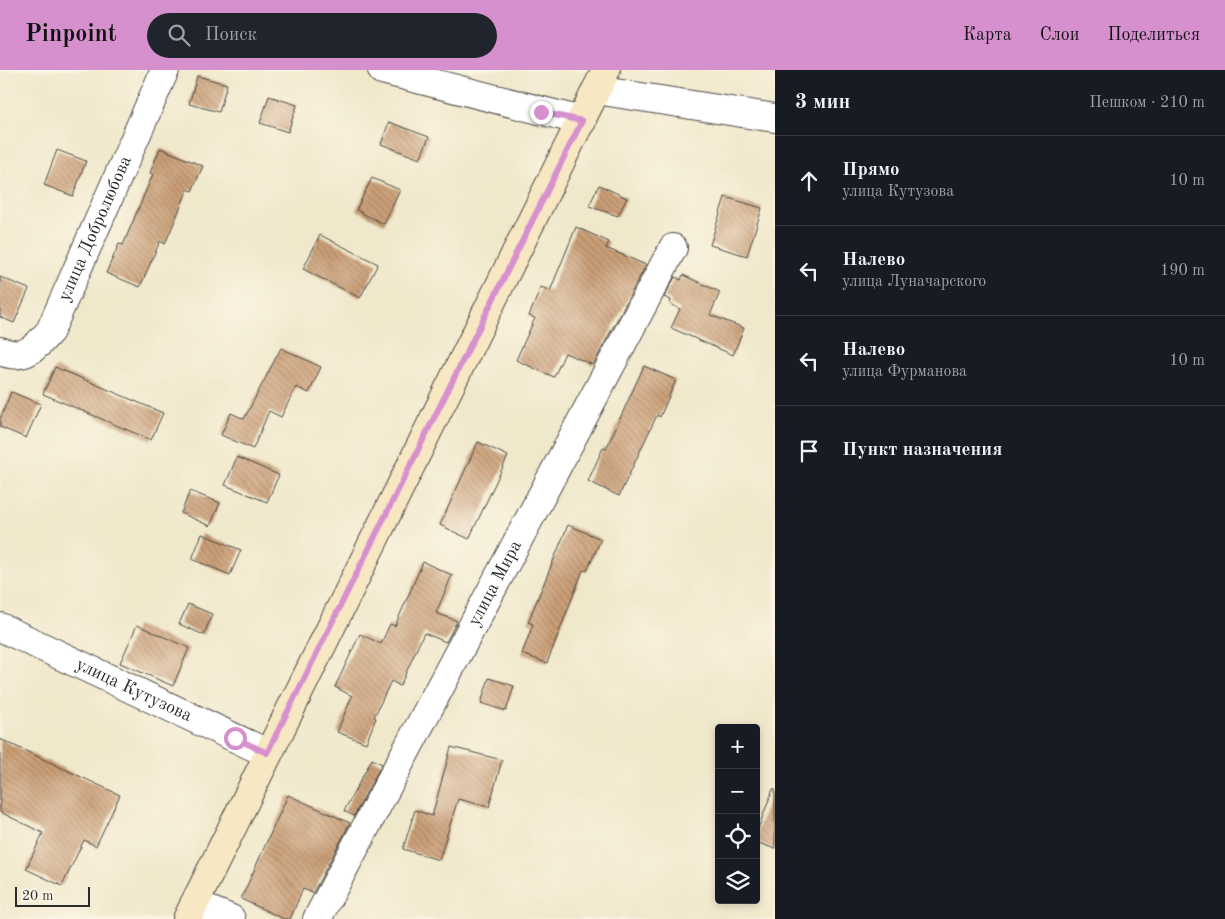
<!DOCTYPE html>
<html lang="ru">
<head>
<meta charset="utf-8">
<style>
  :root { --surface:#171b24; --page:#20242c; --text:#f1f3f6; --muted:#9ea1a6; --line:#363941; --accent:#d690ce }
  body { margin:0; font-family:"Old Standard TT",serif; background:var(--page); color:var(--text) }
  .controls { position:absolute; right:15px; bottom:15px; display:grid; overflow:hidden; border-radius:5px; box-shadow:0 2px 8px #0003 }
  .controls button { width:45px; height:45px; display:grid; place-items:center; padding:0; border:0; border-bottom:1px solid var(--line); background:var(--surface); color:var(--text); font:25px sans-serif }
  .scale { position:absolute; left:15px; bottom:12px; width:75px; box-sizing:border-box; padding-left:5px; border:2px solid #2b2b2b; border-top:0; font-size:14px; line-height:18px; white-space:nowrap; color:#2b2b2b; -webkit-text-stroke:4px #fcf5e5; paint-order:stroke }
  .stop { position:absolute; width:15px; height:15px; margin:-11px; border:4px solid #d690ce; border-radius:50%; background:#fff }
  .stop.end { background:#d690ce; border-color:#fff; box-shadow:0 1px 5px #0008 }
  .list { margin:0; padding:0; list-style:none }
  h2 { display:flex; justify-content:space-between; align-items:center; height:65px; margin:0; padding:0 20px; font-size:21px }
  h2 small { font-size:16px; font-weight:400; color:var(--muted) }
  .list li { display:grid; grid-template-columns:32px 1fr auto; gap:15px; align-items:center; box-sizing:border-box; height:90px; padding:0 20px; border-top:1px solid var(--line) }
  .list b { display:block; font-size:19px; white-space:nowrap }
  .list p { margin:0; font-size:16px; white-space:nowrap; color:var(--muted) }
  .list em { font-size:16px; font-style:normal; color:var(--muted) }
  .icon { flex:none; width:28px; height:28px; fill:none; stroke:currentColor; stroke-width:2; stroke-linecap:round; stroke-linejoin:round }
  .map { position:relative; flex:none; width:775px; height:849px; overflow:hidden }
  header { display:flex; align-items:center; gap:30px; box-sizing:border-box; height:70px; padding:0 25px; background:var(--accent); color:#111 }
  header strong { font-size:24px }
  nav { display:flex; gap:28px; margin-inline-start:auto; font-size:18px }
  .search { width:350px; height:45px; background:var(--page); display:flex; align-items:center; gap:12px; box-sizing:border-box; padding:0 18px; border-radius:28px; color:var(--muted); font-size:19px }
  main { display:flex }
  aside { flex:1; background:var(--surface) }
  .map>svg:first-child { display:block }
</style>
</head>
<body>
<header>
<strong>Pinpoint</strong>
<div class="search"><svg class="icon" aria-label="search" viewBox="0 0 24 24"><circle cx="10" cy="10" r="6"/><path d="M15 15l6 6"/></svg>Поиск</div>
<nav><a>Карта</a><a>Слои</a><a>Поделиться</a></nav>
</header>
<main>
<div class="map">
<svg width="775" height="849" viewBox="0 0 775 849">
  <defs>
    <pattern id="building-back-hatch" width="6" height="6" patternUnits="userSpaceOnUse" patternTransform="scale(1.25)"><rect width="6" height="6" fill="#cb9f77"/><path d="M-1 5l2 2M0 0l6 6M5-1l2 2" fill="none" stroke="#a58262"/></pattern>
  </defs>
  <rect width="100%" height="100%" fill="#fcf5e5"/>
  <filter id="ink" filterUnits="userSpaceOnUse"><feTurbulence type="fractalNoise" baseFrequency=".02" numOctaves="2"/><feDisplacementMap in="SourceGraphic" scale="10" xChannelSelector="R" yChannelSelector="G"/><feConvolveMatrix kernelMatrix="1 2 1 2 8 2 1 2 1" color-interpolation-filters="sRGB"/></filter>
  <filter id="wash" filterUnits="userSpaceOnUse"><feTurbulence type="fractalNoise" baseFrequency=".0096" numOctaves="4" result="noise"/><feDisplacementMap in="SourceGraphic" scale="20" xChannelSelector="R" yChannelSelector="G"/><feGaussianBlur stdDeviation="1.12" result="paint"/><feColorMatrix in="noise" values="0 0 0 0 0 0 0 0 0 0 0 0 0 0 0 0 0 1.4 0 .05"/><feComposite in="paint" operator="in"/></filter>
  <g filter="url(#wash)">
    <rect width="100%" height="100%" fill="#f0e8cb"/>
    <g id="blocks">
      <path fill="url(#building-back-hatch)" d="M 197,6 L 227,14 L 219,42 L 189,34 Z
        M 269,26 L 297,35 L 288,62 L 260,53 Z
        M 389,52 L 429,67 L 420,89 L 381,74 Z
        M 160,78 L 203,96 L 192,121 L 188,119 L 165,174 L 160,171 L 140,217 L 106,203 L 119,174 L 123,175 L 153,104 L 150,103 Z
        M 57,80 L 86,91 L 73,126 L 44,115 Z
        M 372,108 L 400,120 L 384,154 L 356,140 Z
        M 599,115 L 627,128 L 618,146 L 589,136 Z
        M 725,127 L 762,138 L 747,186 L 710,175 Z
        M 576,157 L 609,172 L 606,178 L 646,195 L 593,295 L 565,283 L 554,307 L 516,290 L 535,248 L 529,246 L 541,217 L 550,221 Z
        M 320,165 L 378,194 L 360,228 L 303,199 Z
        M 683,205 L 720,222 L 710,245 L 744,258 L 733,285 L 671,258 L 680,239 L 670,234 L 671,230 L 664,227 L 675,207 L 681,210 Z
        M 0,207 L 29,219 L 14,253 L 0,247 Z
        M 281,278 L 321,297 L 309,323 L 296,317 L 281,347 L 269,341 L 253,379 L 221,365 L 231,343 L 244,349 Z
        M 644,296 L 676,310 L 660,347 L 657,345 L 619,426 L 588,411 L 603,378 L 606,379 Z
        M 55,297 L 163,343 L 151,370 L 43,324 Z
        M 11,322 L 41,334 L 26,368 L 0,357 L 0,349 Z
        M 478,372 L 508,386 L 469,469 L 440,455 Z
        M 237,387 L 279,405 L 267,432 L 225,415 Z
        M 190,421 L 220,433 L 210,456 L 181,443 Z
        M 568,455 L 601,469 L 587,501 L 583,500 L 547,593 L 522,584 L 533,554 L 528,552 Z
        M 202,464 L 241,480 L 230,505 L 192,489 Z
        M 423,492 L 452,505 L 436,543 L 457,551 L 446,572 L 424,563 L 400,616 L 391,611 L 374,647 L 376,648 L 366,673 L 337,662 L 352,626 L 335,617 L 360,564 L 381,574 L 390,554 L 395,556 Z
        M 188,534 L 212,544 L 204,565 L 179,554 Z
        M 137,555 L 189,578 L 173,616 L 120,593 Z
        M 489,608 L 514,616 L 506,641 L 481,633 Z
        M 0,669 L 120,725 L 96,776 L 84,770 L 62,816 L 26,799 L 43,763 L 0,742 Z
        M 451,677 L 502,690 L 489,737 L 458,729 L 439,790 L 403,779 L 415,740 L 432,746 Z
        M 372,689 L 382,694 L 354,746 L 344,741 Z
        M 773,719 L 775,719 L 775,779 L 756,772 L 756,764 Z
        M 288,725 L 350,753 L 313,823 L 303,819 L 290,849 L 284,849 L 241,829 Z"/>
    </g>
  </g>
  <g filter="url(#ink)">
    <use href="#blocks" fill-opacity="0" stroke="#494743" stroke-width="1"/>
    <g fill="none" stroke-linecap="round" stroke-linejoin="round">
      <defs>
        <g id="minor">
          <path d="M 382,0 L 582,51"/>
          <path d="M 596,20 L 775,48"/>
          <path id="s1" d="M 0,281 C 25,291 35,278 50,261 L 165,0"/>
          <path id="s2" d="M 0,557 L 267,683"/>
          <path d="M 194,834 L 231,849"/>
          <path id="s3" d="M 317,849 L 673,178"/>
        </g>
        <path id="secondary" d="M 187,849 L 606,0"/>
      </defs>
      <use href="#minor" stroke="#494743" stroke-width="30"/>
      <use href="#secondary" stroke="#494743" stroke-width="30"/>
      <use href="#minor" stroke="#fff" stroke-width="28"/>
      <use href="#secondary" stroke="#f8e7c3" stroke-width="28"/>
    </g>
  </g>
  <g fill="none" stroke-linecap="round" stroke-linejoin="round" filter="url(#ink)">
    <path stroke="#d690ce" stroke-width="6" d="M 235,668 L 267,683 L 582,51 L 541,42"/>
  </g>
  <g text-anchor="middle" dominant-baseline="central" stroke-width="4" stroke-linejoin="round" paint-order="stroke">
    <g font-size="18" fill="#2b2b2b" stroke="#fcf5e5">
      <text stroke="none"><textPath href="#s1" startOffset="171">улица Добролюбова</textPath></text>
      <text stroke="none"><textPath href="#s3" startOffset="380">улица Мира</textPath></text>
      <text stroke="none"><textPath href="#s2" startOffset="148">улица Кутузова</textPath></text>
    </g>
  </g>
</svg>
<div class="controls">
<button>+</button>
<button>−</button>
<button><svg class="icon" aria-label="locate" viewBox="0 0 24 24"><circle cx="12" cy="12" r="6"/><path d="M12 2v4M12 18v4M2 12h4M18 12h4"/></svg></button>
<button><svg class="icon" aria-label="layers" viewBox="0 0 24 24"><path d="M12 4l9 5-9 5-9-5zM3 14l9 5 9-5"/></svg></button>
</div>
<div class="scale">20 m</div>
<div class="stop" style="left:235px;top:668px"></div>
<div class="stop end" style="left:541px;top:42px"></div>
</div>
<aside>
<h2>3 мин<small>Пешком · 210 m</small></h2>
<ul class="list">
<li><svg class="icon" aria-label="ahead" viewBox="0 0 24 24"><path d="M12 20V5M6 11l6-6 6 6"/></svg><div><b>Прямо</b><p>улица Кутузова</p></div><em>10 m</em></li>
<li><svg class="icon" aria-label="left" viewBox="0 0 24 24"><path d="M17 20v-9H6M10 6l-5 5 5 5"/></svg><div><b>Налево</b><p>улица Луначарского</p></div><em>190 m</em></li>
<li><svg class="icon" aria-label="left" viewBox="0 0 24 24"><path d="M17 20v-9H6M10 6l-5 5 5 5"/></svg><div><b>Налево</b><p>улица Фурманова</p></div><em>10 m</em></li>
<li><svg class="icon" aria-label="arrive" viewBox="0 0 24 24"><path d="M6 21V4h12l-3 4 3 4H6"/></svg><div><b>Пункт назначения</b></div></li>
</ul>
</aside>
</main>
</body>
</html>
